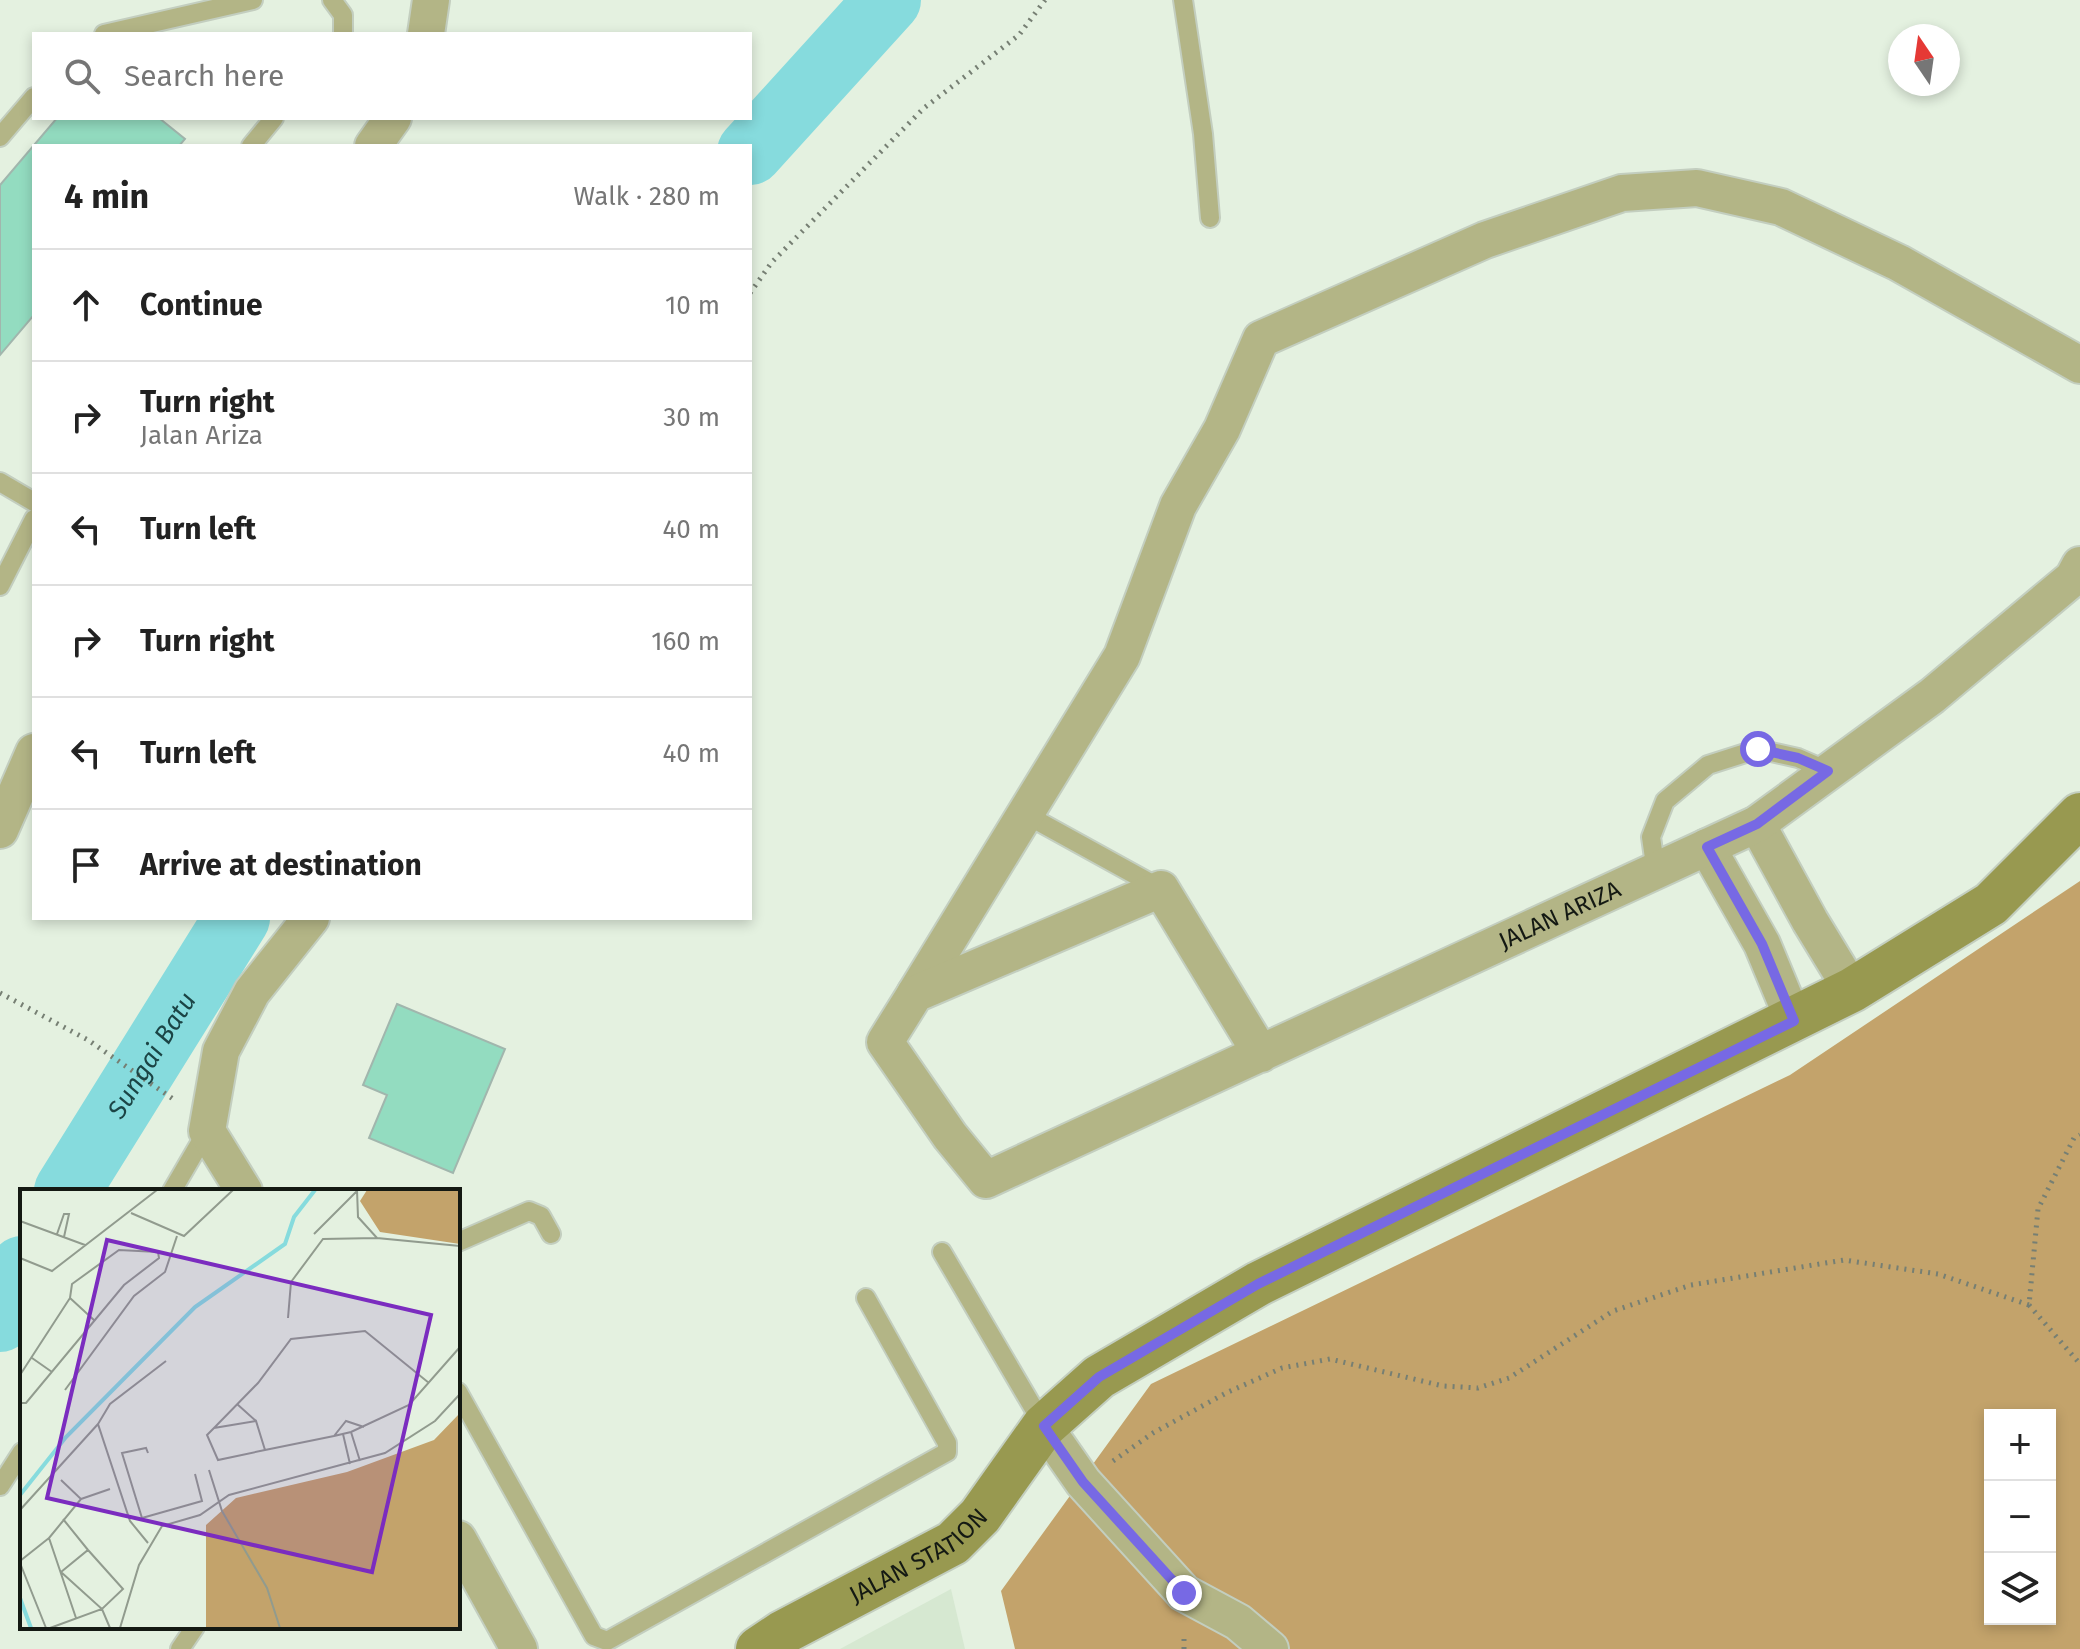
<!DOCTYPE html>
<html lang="en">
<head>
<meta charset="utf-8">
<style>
  :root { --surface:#fff; --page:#f2f2f2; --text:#222; --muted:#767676; --line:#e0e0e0 }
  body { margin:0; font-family:"Fira Sans",sans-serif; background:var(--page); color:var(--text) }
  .controls { position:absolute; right:24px; bottom:24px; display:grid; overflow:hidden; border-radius:0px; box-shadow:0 4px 12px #0003 }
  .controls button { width:72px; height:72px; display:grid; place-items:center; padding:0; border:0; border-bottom:2px solid var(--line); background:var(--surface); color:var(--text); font:40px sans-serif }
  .compass { position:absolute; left:1888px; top:24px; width:72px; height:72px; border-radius:50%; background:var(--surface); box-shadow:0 4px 12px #0003; rotate:347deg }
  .stop { position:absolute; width:24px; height:24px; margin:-18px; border:6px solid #7769e4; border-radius:50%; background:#fff }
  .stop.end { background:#7769e4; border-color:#fff; box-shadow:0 2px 8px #0008 }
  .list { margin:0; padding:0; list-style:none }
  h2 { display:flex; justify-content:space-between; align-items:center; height:104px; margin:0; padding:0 32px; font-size:34px }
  h2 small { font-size:26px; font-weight:400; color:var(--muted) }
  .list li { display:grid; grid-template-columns:52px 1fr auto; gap:24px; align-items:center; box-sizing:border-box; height:112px; padding:0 32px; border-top:2px solid var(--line) }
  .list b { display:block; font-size:30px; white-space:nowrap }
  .list p { margin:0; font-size:26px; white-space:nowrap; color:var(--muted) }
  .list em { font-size:26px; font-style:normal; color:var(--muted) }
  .icon { flex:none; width:44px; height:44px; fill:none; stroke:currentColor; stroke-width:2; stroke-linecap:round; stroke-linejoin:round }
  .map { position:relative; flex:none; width:2080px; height:1649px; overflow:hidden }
  .search { position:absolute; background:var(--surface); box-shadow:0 4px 12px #0003; left:32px; top:32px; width:720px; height:88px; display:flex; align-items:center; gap:20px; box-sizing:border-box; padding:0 28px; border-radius:0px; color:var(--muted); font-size:30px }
  .panel { position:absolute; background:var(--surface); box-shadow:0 4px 12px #0003; left:32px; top:144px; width:720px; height:776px; border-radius:0px }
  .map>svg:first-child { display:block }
</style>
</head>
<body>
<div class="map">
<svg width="2080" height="1649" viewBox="0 0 2080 1649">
  <rect width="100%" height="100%" fill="#e4f1e0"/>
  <path fill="#d6e8d1" d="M 951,1589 L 965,1649 L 840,1649 Z"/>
  <path fill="#c3a36b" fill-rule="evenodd" d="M 2080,881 L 2080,1649 L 1015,1649 L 1001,1591 L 1151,1384 L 1790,1075 ZM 1990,1415 L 2050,1415 L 2050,1619 L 1990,1619 Z"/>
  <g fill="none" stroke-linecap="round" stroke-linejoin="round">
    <g stroke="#86dbdd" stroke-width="66">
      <path d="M 750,152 L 888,0"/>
      <path id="s1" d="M 67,1191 L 237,918"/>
      <path d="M 0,1319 L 22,1269"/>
    </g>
  </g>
  <path fill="#93dcc0" stroke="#a1b6ad" stroke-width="2" d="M 57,118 L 159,118 L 185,139 L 179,146 L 34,146 L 34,315 L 0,355 L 0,185 Z
    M 397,1004 L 505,1049 L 453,1173 L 369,1138 L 387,1095 L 363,1085 Z"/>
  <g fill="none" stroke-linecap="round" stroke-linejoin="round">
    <defs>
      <path id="lane" d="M 332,0 L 343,15 L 343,34
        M 1183,0 L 1203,134 L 1210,218
        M 104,34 L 253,0
        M 0,137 L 34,97
        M 251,146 L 274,118
        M 0,482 L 34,502
        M 0,586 L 34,519
        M 1025,814 L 1161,889
        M 1656,872 L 1651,837 L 1665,801 L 1708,765 L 1758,749 L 1798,758 L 1828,771
        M 172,1191 L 207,1131
        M 458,1242 L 529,1211 L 541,1216 L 551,1234
        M 942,1252 L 1044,1426
        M 458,1392 L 594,1636 L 607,1641 L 947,1452 L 947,1443 L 866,1298
        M 0,1486 L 22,1452
        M 180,1649 L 195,1627"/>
      <g id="street">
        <path d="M 426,34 L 431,0"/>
        <path d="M 373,146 L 393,118"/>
        <path d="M 1757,824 L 1810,921 L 1852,990"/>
        <path d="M 0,830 L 34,752"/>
        <path d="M 1707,847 L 1762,944 L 1794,1021"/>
        <path d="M 915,994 L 1122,656 L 1178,506 L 1222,429 L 1261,339 L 1485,240 L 1622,193 L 1697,188 L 1781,207 L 1899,263 L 2080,365"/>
        <path id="s2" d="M 1261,1054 L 1161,889 L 915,994 L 885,1042 L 950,1136 L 986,1180 L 1757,824 L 1932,696 L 2073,578 L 2080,565"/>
        <path d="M 244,1191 L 207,1131 L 221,1051 L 252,992 L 311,918"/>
        <path d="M 1044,1426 L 1083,1482 L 1184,1593 L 1238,1622 L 1270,1649"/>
        <path d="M 458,1539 L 519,1649"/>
      </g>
      <g id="secondary">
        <path id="s3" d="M 758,1649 L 782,1633 L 953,1543 L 980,1516 L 1044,1426 L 1099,1377 L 1258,1284 L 1852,990 L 1991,904 L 2080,815"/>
      </g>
    </defs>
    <use href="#lane" stroke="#c3cebf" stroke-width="22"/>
    <use href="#street" stroke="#c3cebf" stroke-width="40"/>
    <use href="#secondary" stroke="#c3cebf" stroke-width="48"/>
    <path stroke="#767f73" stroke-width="5" stroke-dasharray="2 6" stroke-linecap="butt" d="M 750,293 L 772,262 L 924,108 L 1019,35 L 1045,0
      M 0,993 L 88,1040 L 176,1101
      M 2029,1305 L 2080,1364
      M 1113,1461 L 1153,1433 L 1226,1393 L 1282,1368 L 1330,1359 L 1443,1386 L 1478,1388 L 1509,1378 L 1613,1311 L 1691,1285 L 1844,1260 L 1938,1274 L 2029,1305 L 2038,1209 L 2074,1138 L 2080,1135
      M 1184,1649 L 1184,1634"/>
    <use href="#lane" stroke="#b3b586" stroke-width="18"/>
    <use href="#street" stroke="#b3b586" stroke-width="36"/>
    <use href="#secondary" stroke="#989950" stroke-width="44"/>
  </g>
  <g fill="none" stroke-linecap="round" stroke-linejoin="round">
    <path stroke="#7769e4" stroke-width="10" d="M 1184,1593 L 1083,1482 L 1044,1426 L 1099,1377 L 1258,1284 L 1794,1021 L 1762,944 L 1707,847 L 1757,824 L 1828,771 L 1798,758 L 1758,749"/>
  </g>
  <g text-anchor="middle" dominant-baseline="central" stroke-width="6" stroke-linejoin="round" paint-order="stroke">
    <g font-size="24" fill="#141913" stroke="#f1ffee">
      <text stroke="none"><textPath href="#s2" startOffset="1320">JALAN ARIZA</textPath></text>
      <text stroke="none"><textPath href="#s3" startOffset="186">JALAN STATION</textPath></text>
    </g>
    <g font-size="26" font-style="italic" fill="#1b4445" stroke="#f1ffee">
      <text stroke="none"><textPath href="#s1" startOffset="160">Sungai Batu</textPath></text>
    </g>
  </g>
  <g transform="translate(20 1189)">
    <rect width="440" height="440" fill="#e4f1e0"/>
    <path d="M 347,1 L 440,1 L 440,55 L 360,43 L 340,12 ZM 440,224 L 440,439 L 186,439 L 186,336 L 216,309 L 327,283 L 414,251 Z" fill="#c3a36b"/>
    <path fill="none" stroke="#86dbdd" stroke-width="4" d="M 0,306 L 46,248 L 175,118 L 265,55 L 274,28 L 295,1M 0,409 L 11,439"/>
    <path fill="none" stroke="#919b8e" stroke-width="2" d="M 337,1 L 338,28 L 357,49 L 440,57M 111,24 L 164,47 L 213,1M 0,32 L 65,56M 37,45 L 44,25 L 49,25 L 44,48M 294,45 L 337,2M 0,69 L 32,82 L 137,1M 50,109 L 75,132M 268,129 L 271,93 L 303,50 L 357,49M 12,169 L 32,183M 0,186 L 50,109 L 52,95 L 99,61 L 138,63 L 139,69 L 104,96 L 6,214 L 0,214M 45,201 L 114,107 L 145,83 L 157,47M 217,215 L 236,232M 194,239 L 238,194 L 271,150 L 345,142 L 409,194M 331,243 L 340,272M 323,245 L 330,275M 314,247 L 326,232 L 344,238M 245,261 L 236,232 L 194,239 L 187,246 L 198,271 L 245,261 L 314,247 L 331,243 L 389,216 L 440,158M 128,264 L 126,259 L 102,264 L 122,329 L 182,312 L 175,285M 189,281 L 202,322 L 247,399 L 260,439M 41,291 L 61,310 L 29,349 L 56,429M 61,310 L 90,300M 0,321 L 78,235M 43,330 L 68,361M 128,354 L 110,332 L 78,235 L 90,215 L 146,172M 0,372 L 29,349M 0,374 L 26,439M 30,439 L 82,420 L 103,400 L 68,361 L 41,383 L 82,420 L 90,439M 100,439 L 119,376 L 142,337 L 180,326 L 209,306 L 365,264 L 415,232 L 440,205"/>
    <path fill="#7b2cbf" fill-opacity="0.15" stroke="#7b2cbf" stroke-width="4" d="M 87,51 L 411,126 L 352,383 L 27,309 Z"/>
    <rect width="440" height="440" fill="none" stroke="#141913" stroke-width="4"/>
  </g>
</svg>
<div class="controls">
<button>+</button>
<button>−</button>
<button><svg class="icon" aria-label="layers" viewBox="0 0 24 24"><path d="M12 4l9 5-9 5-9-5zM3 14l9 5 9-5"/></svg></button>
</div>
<svg class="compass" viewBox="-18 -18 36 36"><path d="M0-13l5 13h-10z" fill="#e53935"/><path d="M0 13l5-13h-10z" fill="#767676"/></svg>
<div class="stop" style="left:1758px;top:749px"></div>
<div class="stop end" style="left:1184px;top:1593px"></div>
<div class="search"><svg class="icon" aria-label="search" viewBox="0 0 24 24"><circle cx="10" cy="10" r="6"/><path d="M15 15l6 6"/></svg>Search here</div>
<section class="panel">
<h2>4 min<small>Walk · 280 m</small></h2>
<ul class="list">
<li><svg class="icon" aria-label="ahead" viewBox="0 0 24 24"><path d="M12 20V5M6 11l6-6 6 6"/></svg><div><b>Continue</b></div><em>10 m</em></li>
<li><svg class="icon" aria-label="right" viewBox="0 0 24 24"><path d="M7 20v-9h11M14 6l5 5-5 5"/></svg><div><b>Turn right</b><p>Jalan Ariza</p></div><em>30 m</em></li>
<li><svg class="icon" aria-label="left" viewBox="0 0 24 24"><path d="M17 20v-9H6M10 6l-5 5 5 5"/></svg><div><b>Turn left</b></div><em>40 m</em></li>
<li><svg class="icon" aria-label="right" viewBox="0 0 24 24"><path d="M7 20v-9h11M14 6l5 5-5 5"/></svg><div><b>Turn right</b></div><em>160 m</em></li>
<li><svg class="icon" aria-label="left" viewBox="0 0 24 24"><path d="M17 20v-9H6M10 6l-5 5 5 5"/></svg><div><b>Turn left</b></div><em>40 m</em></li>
<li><svg class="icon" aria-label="arrive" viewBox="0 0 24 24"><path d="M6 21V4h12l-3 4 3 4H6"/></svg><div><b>Arrive at destination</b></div></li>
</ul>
</section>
</div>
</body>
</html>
